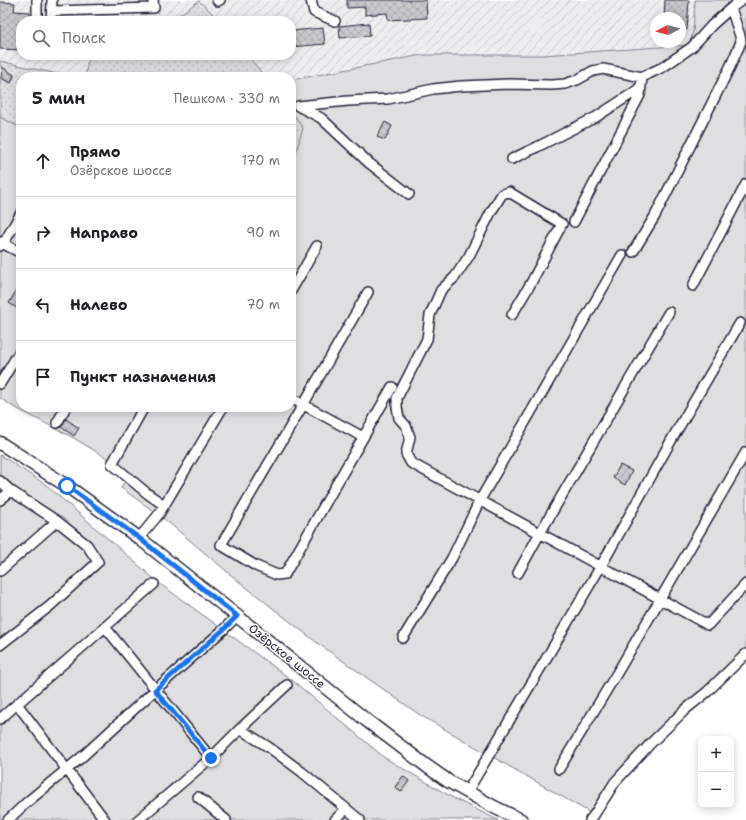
<!DOCTYPE html>
<html lang="ru">
<head>
<meta charset="utf-8">
<style>
  :root { --surface:#fff; --page:#f6f6f6; --text:#202124; --muted:#757577; --line:#e0e0e0 }
  body { margin:0; font-family:"Shantell Sans",sans-serif; background:var(--page); color:var(--text) }
  .controls { position:absolute; right:12px; bottom:12px; display:grid; overflow:hidden; border-radius:8px; box-shadow:0 2px 10px #0003 }
  .controls button { width:36px; height:36px; display:grid; place-items:center; padding:0; border:0; border-bottom:1px solid var(--line); background:var(--surface); color:var(--text); font:20px sans-serif }
  .compass { position:absolute; left:650px; top:12px; width:36px; height:36px; border-radius:50%; background:var(--surface); box-shadow:0 2px 10px #0003; rotate:263deg }
  .stop { position:absolute; width:12px; height:12px; margin:-9px; border:3px solid #1a73e8; border-radius:50%; background:#fff }
  .stop.end { background:#1a73e8; border-color:#fff; box-shadow:0 1px 4px #0008 }
  .list { margin:0; padding:0; list-style:none }
  h2 { display:flex; justify-content:space-between; align-items:center; height:52px; margin:0; padding:0 16px; font-size:17px }
  h2 small { font-size:13px; font-weight:400; color:var(--muted) }
  .list li { display:grid; grid-template-columns:26px 1fr auto; gap:12px; align-items:center; box-sizing:border-box; height:72px; padding:0 16px; border-top:1px solid var(--line) }
  .list b { display:block; font-size:15px; white-space:nowrap }
  .list p { margin:0; font-size:13px; white-space:nowrap; color:var(--muted) }
  .list em { font-size:13px; font-style:normal; color:var(--muted) }
  .icon { flex:none; width:22px; height:22px; fill:none; stroke:currentColor; stroke-width:2; stroke-linecap:round; stroke-linejoin:round }
  .map { position:relative; flex:none; width:746px; height:820px; overflow:hidden }
  .search { position:absolute; background:var(--surface); box-shadow:0 2px 10px #0003; left:16px; top:16px; width:280px; height:44px; display:flex; align-items:center; gap:10px; box-sizing:border-box; padding:0 14px; border-radius:16px; color:var(--muted); font-size:15px }
  .panel { position:absolute; background:var(--surface); box-shadow:0 2px 10px #0003; left:16px; top:72px; width:280px; height:340px; border-radius:16px }
  .map>svg:first-child { display:block }
</style>
</head>
<body>
<div class="map">
<svg width="746" height="820" viewBox="0 0 746 820">
  <defs>
    <pattern id="industrial-furrows" width="10" height="10" patternUnits="userSpaceOnUse"><rect width="10" height="10" fill="#eeeef1"/><path d="M-1 1l2-2M0 10L10 0M9 11l2-2" fill="none" stroke="#ccccd0"/></pattern>
    <pattern id="grass-dots" width="8" height="8" patternUnits="userSpaceOnUse"><rect width="8" height="8" fill="#dfdfe2"/><path d="M2 2h.1M6 6h.1" fill="none" stroke="#bfbfc3" stroke-width="1.8" stroke-linecap="round"/></pattern>
    <pattern id="building-cross-hatch" width="8" height="8" patternUnits="userSpaceOnUse"><rect width="8" height="8" fill="#c8c8cf"/><path d="M0 0l8 8M0 8l8-8" fill="none" stroke="#acacb3"/></pattern>
  </defs>
  <rect width="100%" height="100%" fill="#fff"/>
  <filter id="ink" filterUnits="userSpaceOnUse"><feTurbulence type="fractalNoise" baseFrequency=".025" numOctaves="2"/><feDisplacementMap in="SourceGraphic" scale="8" xChannelSelector="R" yChannelSelector="G"/><feConvolveMatrix kernelMatrix="1 2 1 2 8 2 1 2 1" color-interpolation-filters="sRGB"/></filter>
  <g filter="url(#ink)">
    <path fill="url(#industrial-furrows)" fill-rule="evenodd" d="M 0,0 L 695,0 L 693,32 L 689,45 L 543,55 L 422,55 L 291,80 L 291,77 L 265,77 L 247,55 L 291,55 L 291,21 L 219,21 L 211,12 L 198,1 L 170,21 L 21,21 L 21,55 L 89,55 L 85,77 L 71,77 L 4,62 L 0,61 ZM 656,18 L 680,18 L 680,42 L 656,42 Z"/>
    <path fill="url(#grass-dots)" stroke="#80808e" d="M 199,1 L 211,12 L 219,21 L 170,21 Z
      M 89,55 L 247,55 L 265,77 L 85,77 Z
      M 0,61 L 4,62 L 71,77 L 21,77 L 21,128 L 0,117 L 0,78 L 11,83 L 14,75 L 0,66 Z
      M 291,111 L 304,128 L 293,162 L 291,162 Z"/>
    <path fill="#dfdfe2" stroke="#80808e" d="M 695,0 L 746,0 L 746,654 L 651,743 L 594,815 L 420,715 L 316,642 L 237,580 L 162,517 L 121,488 L 130,472 L 72,437 L 12,406 L 0,398 L 0,117 L 21,128 L 21,407 L 291,407 L 291,162 L 293,162 L 303,128 L 291,111 L 291,80 L 422,55 L 543,55 L 689,45 L 693,32 Z
      M 0,455 L 45,484 L 159,583 L 292,680 L 385,758 L 455,799 L 498,820 L 0,820 Z"/>
    <path fill="url(#building-cross-hatch)" stroke="#22223b" d="M 347,0 L 426,0 L 427,18 L 388,20 L 387,13 L 365,15 L 365,7 L 347,8 Z
      M 665,0 L 689,0 L 687,30 L 680,29 L 680,18 L 664,18 Z
      M 0,2 L 15,3 L 14,11 L 30,12 L 29,21 L 21,21 L 21,50 L 0,49 Z
      M 369,23 L 370,36 L 340,38 L 339,26 Z
      M 323,28 L 325,44 L 291,47 L 291,31 Z
      M 2,67 L 14,75 L 11,83 L 1,78 Z
      M 385,122 L 392,126 L 385,140 L 377,137 Z
      M 16,291 L 21,294 L 21,304 L 18,309 L 9,303 Z
      M 66,419 L 79,428 L 74,436 L 61,427 Z
      M 620,465 L 632,471 L 625,485 L 613,478 Z
      M 403,776 L 409,781 L 401,792 L 395,787 Z"/>
    <g fill="none" stroke-linecap="round" stroke-linejoin="round">
      <defs>
        <path id="minor" d="M 37,0 L 37,16
          M 217,0 L 218,1 L 220,0
          M 311,0 L 314,12 L 335,21
          M 52,11 L 154,8 L 153,0
          M 51,21 L 52,0
          M 512,159 L 537,147 L 596,117 L 636,91 L 641,86
          M 409,194 L 369,163 L 321,118 L 298,106 L 348,101 L 388,99 L 433,89 L 461,86 L 509,84 L 552,85 L 565,84 L 577,80 L 593,71 L 603,69 L 642,77 L 663,67 L 692,47 L 712,25 L 731,8 L 742,0
          M 574,222 L 640,95 L 642,77
          M 0,242 L 21,253
          M 0,246 L 2,243 L 5,241 L 21,213
          M 633,252 L 655,216 L 730,67 L 741,42 L 740,36 L 731,8
          M 693,286 L 746,184
          M 291,291 L 317,246
          M 368,292 L 303,405 L 221,545 L 256,566 L 277,575 L 285,574 L 392,387
          M 512,315 L 531,283 L 562,224 L 509,192 L 502,194 L 491,212 L 469,256 L 455,277 L 441,290 L 430,315 L 427,339 L 397,398 L 397,407 L 399,418 L 406,426 L 410,437 L 406,454 L 411,463 L 708,625 L 746,584
          M 0,384 L 21,349
          M 291,398 L 363,437
          M 144,407 L 112,464 L 148,494 L 164,505
          M 57,423 L 66,407
          M 0,481 L 11,491 L 57,521 L 87,545 L 98,562 L 50,606 L 0,645
          M 0,500 L 11,491
          M 139,538 L 159,514 L 223,407
          M 0,571 L 57,521
          M 518,573 L 540,533 L 669,312
          M 105,627 L 211,758
          M 403,638 L 452,558 L 480,500 L 622,255
          M 17,704 L 105,820
          M 0,719 L 154,584
          M 240,729 L 270,748 L 302,772 L 360,820
          M 559,769 L 620,668 L 746,452
          M 467,792 L 601,566 L 672,439 L 740,323
          M 198,797 L 226,820
          M 8,820 L 26,803 L 83,756 L 155,690 L 223,630 L 237,616
          M 138,820 L 211,758 L 240,729 L 287,685
          M 335,820 L 346,809
          M 590,820 L 594,815 L 615,782 L 651,743 L 686,709 L 707,692 L 746,654"/>
        <path id="major" d="M 0,443 L 67,486 L 139,538 L 237,616 L 366,720 L 428,767 L 448,781 L 494,807 L 521,820"/>
      </defs>
      <use href="#minor" stroke="#22223b" stroke-width="12"/>
      <use href="#major" stroke="#22223b" stroke-width="15"/>
      <use href="#minor" stroke="#fff" stroke-width="9"/>
      <use href="#major" stroke="#fff" stroke-width="12"/>
    </g>
  </g>
  <g fill="none" stroke-linecap="round" stroke-linejoin="round" filter="url(#ink)">
    <path stroke="#1a73e8" stroke-width="5" d="M 67,486 L 139,538 L 237,616 L 223,630 L 155,690 L 211,758"/>
  </g>
  <g text-anchor="middle" dominant-baseline="central" stroke-width="3" stroke-linejoin="round" paint-order="stroke">
    <g font-size="12" fill="#22223b" stroke="#fff">
      <text transform="translate(287 656) rotate(39)">Озёрское шоссе</text>
    </g>
  </g>
</svg>
<div class="controls">
<button>+</button>
<button>−</button>
</div>
<svg class="compass" viewBox="-18 -18 36 36"><path d="M0-13l5 13h-10z" fill="#e53935"/><path d="M0 13l5-13h-10z" fill="#757577"/></svg>
<div class="stop" style="left:67px;top:486px"></div>
<div class="stop end" style="left:211px;top:758px"></div>
<div class="search"><svg class="icon" aria-label="search" viewBox="0 0 24 24"><circle cx="10" cy="10" r="6"/><path d="M15 15l6 6"/></svg>Поиск</div>
<section class="panel">
<h2>5 мин<small>Пешком · 330 m</small></h2>
<ul class="list">
<li><svg class="icon" aria-label="ahead" viewBox="0 0 24 24"><path d="M12 20V5M6 11l6-6 6 6"/></svg><div><b>Прямо</b><p>Озёрское шоссе</p></div><em>170 m</em></li>
<li><svg class="icon" aria-label="right" viewBox="0 0 24 24"><path d="M7 20v-9h11M14 6l5 5-5 5"/></svg><div><b>Направо</b></div><em>90 m</em></li>
<li><svg class="icon" aria-label="left" viewBox="0 0 24 24"><path d="M17 20v-9H6M10 6l-5 5 5 5"/></svg><div><b>Налево</b></div><em>70 m</em></li>
<li><svg class="icon" aria-label="arrive" viewBox="0 0 24 24"><path d="M6 21V4h12l-3 4 3 4H6"/></svg><div><b>Пункт назначения</b></div></li>
</ul>
</section>
</div>
</body>
</html>
